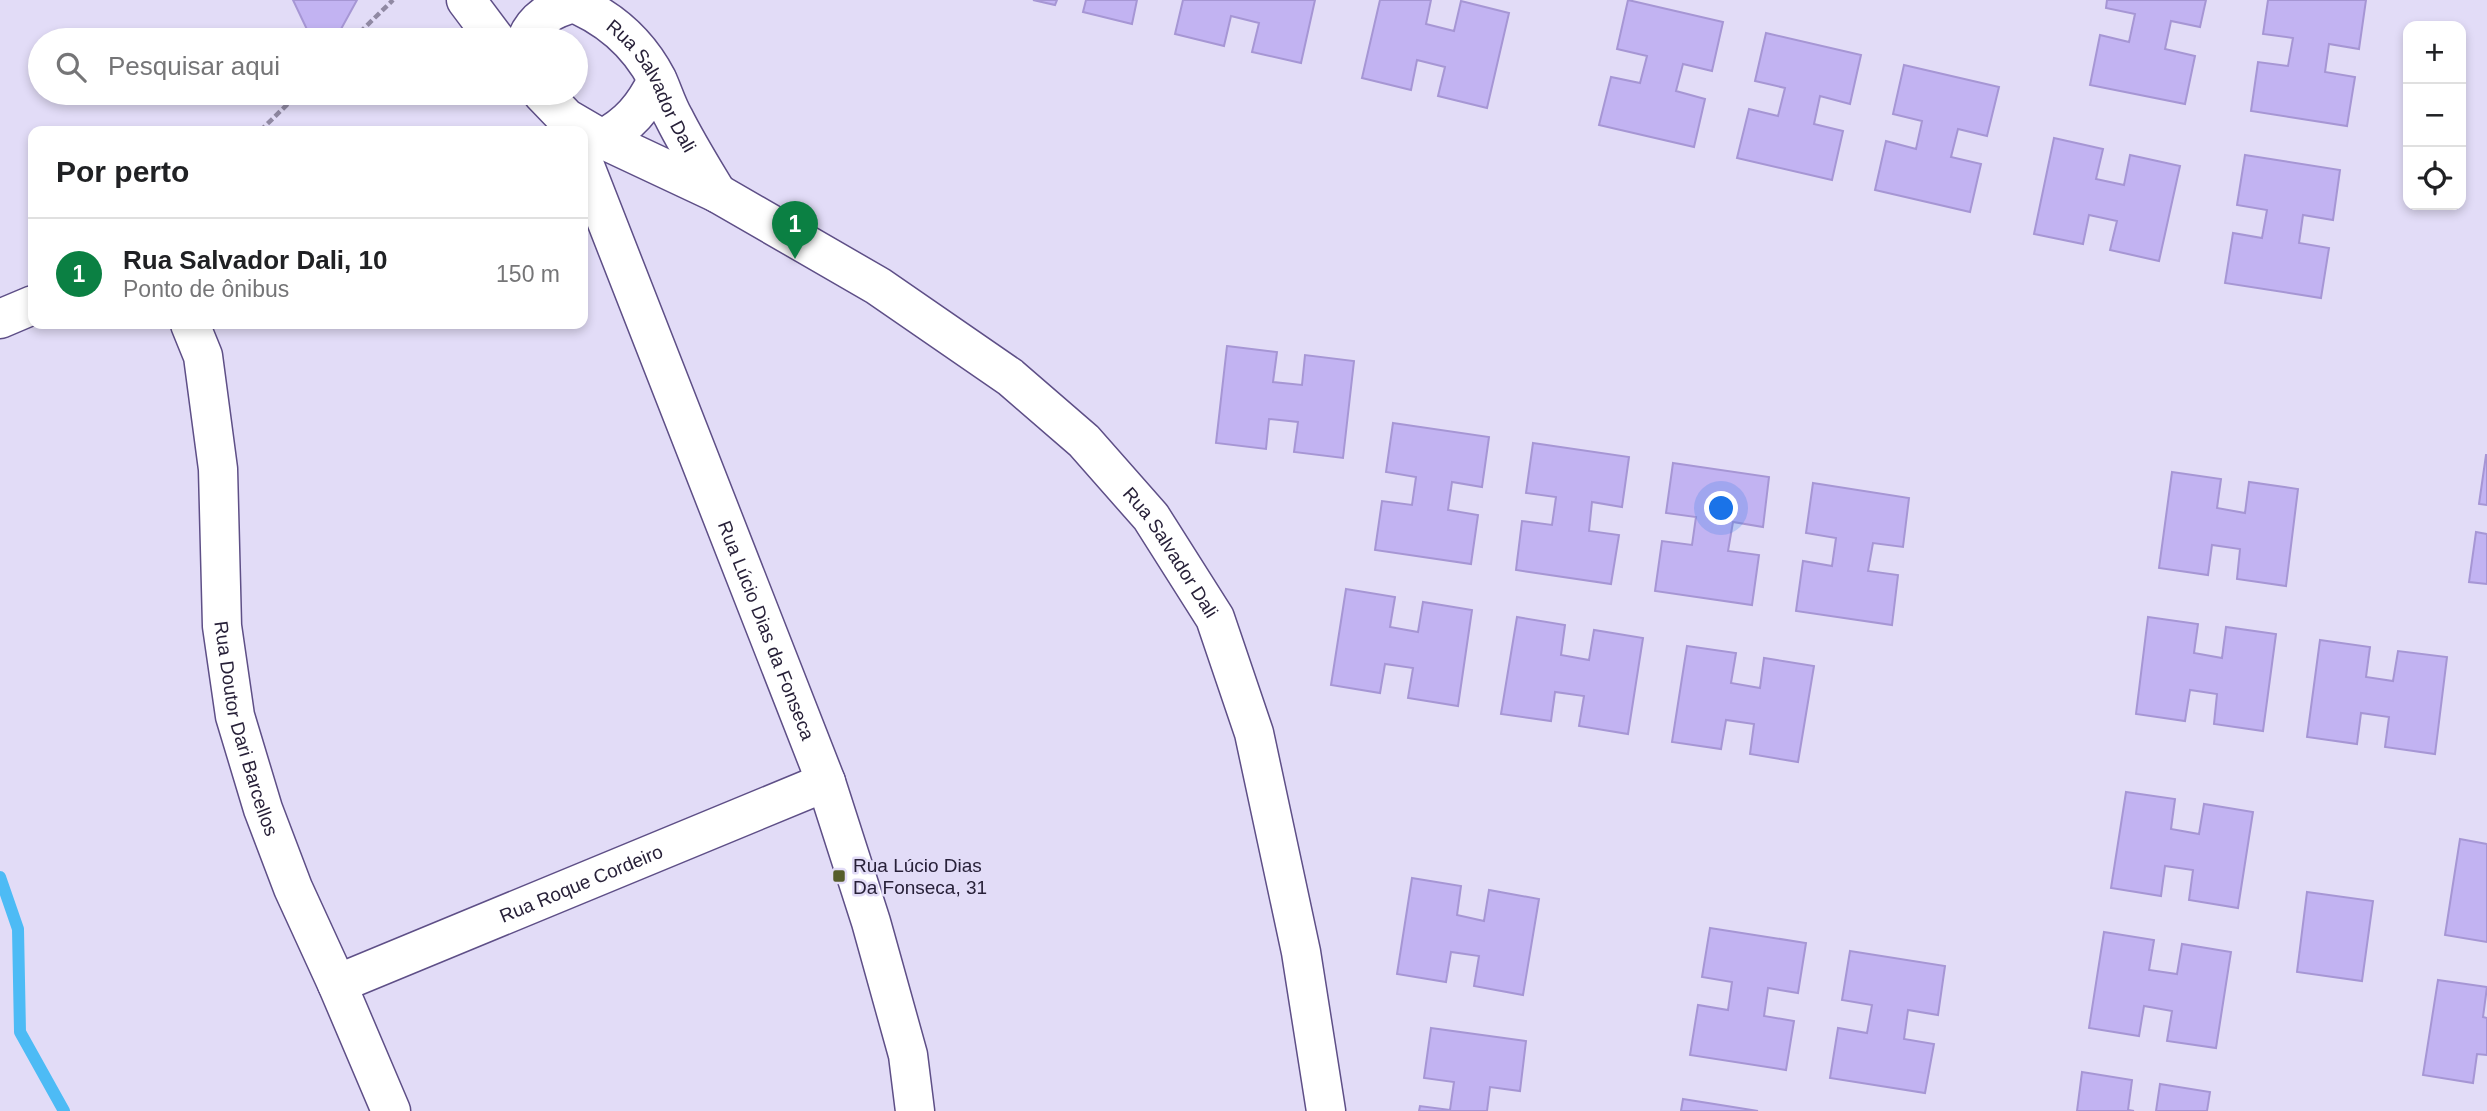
<!DOCTYPE html>
<html lang="pt">
<head>
<meta charset="utf-8">
<style>
  :root { --surface:#fff; --page:#f6f6f6; --text:#202124; --muted:#757577; --line:#e0e0e0; --accent:#0b8043 }
  body { margin:0; font-family:Arial,sans-serif; background:var(--page); color:var(--text) }
  .controls { position:absolute; right:21px; top:21px; display:grid; overflow:hidden; border-radius:14px; box-shadow:0 4px 10px #0003 }
  .controls button { width:63px; height:63px; display:grid; place-items:center; padding:0; border:0; border-bottom:2px solid var(--line); background:var(--surface); color:var(--text); font:35px sans-serif }
  .you { position:absolute; left:1722px; top:509px; width:24px; height:24px; margin:-18px; border:5px solid #fff; border-radius:50%; background:#1a73e8; box-shadow:0 0 0 10px #1a73e833 }
  .badge { display:grid; place-items:center; width:46px; height:46px; border-radius:50%; background:var(--accent); color:#fff; font-size:23px; font-weight:700 }
  .pin { position:absolute; translate:-50% -58px; filter:drop-shadow(0 2px 4px #0008) }
  .pin::after { content:''; position:absolute; top:37px; width:24px; height:21px; background:inherit; clip-path:polygon(0 0,100% 0,50% 100%) }
  .list { margin:0; padding:0; list-style:none }
  h2 { display:flex; justify-content:space-between; align-items:center; height:91px; margin:0; padding:0 28px; font-size:30px }
  h2 small { font-size:23px; font-weight:400; color:var(--muted) }
  .list li { display:grid; grid-template-columns:46px 1fr auto; gap:21px; align-items:center; box-sizing:border-box; height:112px; padding:0 28px; border-top:2px solid var(--line) }
  .list b { display:block; font-size:26px; white-space:nowrap }
  .list p { margin:0; font-size:23px; white-space:nowrap; color:var(--muted) }
  .list em { font-size:23px; font-style:normal; color:var(--muted) }
  .icon { flex:none; width:38px; height:38px; fill:none; stroke:currentColor; stroke-width:2; stroke-linecap:round; stroke-linejoin:round }
  .map { position:relative; flex:none; width:2487px; height:1111px; overflow:hidden }
  .search { position:absolute; background:var(--surface); box-shadow:0 4px 10px #0003; left:28px; top:28px; width:560px; height:77px; display:flex; align-items:center; gap:18px; box-sizing:border-box; padding:0 24px; border-radius:38px; color:var(--muted); font-size:26px }
  .panel { position:absolute; background:var(--surface); box-shadow:0 4px 10px #0003; left:28px; top:126px; width:560px; height:203px; border-radius:14px }
  .map>svg:first-child { display:block }
</style>
</head>
<body>
<div class="map">
<svg width="2487" height="1111" viewBox="0 0 2487 1111">
  <rect width="100%" height="100%" fill="#e2dcf7"/>
  <g fill="none" stroke-linecap="round" stroke-linejoin="round">
    <path stroke="#4dbbf5" stroke-width="12" d="M 0,877 L 18,929 L 20,1032 L 64,1111"/>
  </g>
  <path fill="#c2b3f2" stroke="#a696d4" stroke-width="2" d="M 293,0 L 357,0 L 335,40 L 312,40 Z
    M 1033,0 L 1057,0 L 1055,5 Z
    M 1086,0 L 1137,0 L 1132,24 L 1083,12 Z
    M 1183,0 L 1315,0 L 1301,63 L 1252,52 L 1259,23 L 1231,16 L 1224,46 L 1175,34 Z
    M 1380,0 L 1431,0 L 1426,24 L 1454,31 L 1461,1 L 1509,13 L 1487,108 L 1438,96 L 1445,67 L 1417,60 L 1411,90 L 1362,78 Z
    M 1628,0 L 1723,22 L 1712,71 L 1683,64 L 1676,91 L 1705,99 L 1694,147 L 1599,125 L 1611,77 L 1640,83 L 1647,56 L 1617,49 Z
    M 2107,0 L 2206,0 L 2200,27 L 2171,21 L 2165,49 L 2195,56 L 2185,104 L 2090,85 L 2100,35 L 2129,42 L 2135,14 L 2106,8 Z
    M 2268,0 L 2366,0 L 2359,49 L 2329,44 L 2325,72 L 2355,77 L 2347,126 L 2251,111 L 2258,62 L 2288,66 L 2293,38 L 2263,34 Z
    M 1766,33 L 1861,55 L 1850,104 L 1820,96 L 1814,124 L 1843,131 L 1832,180 L 1737,158 L 1749,109 L 1778,116 L 1785,88 L 1755,81 Z
    M 1904,65 L 1999,87 L 1987,136 L 1958,129 L 1951,157 L 1981,164 L 1970,212 L 1875,190 L 1886,141 L 1916,149 L 1922,121 L 1893,114 Z
    M 2054,138 L 2103,149 L 2096,179 L 2124,185 L 2130,155 L 2180,166 L 2159,261 L 2110,250 L 2117,221 L 2089,215 L 2083,244 L 2034,234 Z
    M 2245,155 L 2340,170 L 2333,220 L 2303,215 L 2299,243 L 2329,248 L 2321,298 L 2225,283 L 2233,233 L 2262,238 L 2267,210 L 2237,205 Z
    M 1227,346 L 1277,352 L 1273,382 L 1302,385 L 1305,355 L 1354,361 L 1343,458 L 1294,452 L 1298,422 L 1269,419 L 1266,449 L 1216,443 Z
    M 1393,423 L 1489,437 L 1482,487 L 1452,482 L 1448,510 L 1478,515 L 1471,564 L 1375,550 L 1382,501 L 1412,505 L 1416,477 L 1386,472 Z
    M 1533,443 L 1629,457 L 1622,507 L 1592,502 L 1589,531 L 1619,535 L 1611,584 L 1516,570 L 1522,521 L 1552,525 L 1556,497 L 1526,493 Z
    M 2486,455 L 2487,455 L 2487,505 L 2479,504 Z
    M 1673,463 L 1769,477 L 1763,527 L 1733,522 L 1728,551 L 1759,555 L 1752,605 L 1655,591 L 1662,541 L 1692,545 L 1696,517 L 1666,513 Z
    M 2172,472 L 2221,479 L 2217,508 L 2245,513 L 2249,482 L 2298,489 L 2286,586 L 2237,579 L 2240,549 L 2212,545 L 2208,575 L 2159,568 Z
    M 1813,483 L 1909,498 L 1903,547 L 1873,543 L 1868,571 L 1898,575 L 1892,625 L 1796,611 L 1803,561 L 1832,566 L 1836,538 L 1806,533 Z
    M 2476,532 L 2487,534 L 2487,584 L 2469,582 Z
    M 1346,589 L 1395,597 L 1390,627 L 1418,632 L 1423,602 L 1472,610 L 1458,706 L 1408,698 L 1413,668 L 1385,664 L 1380,693 L 1331,685 Z
    M 1517,617 L 1565,625 L 1561,655 L 1589,660 L 1594,630 L 1643,638 L 1628,734 L 1579,726 L 1584,696 L 1555,692 L 1551,721 L 1501,714 Z
    M 2148,617 L 2198,624 L 2194,653 L 2222,658 L 2226,627 L 2276,634 L 2263,731 L 2214,724 L 2217,694 L 2190,690 L 2185,721 L 2136,714 Z
    M 2320,640 L 2370,647 L 2366,677 L 2393,681 L 2398,651 L 2447,657 L 2435,754 L 2385,747 L 2389,717 L 2361,713 L 2357,744 L 2307,737 Z
    M 1687,646 L 1736,653 L 1731,683 L 1760,688 L 1764,658 L 1814,666 L 1798,762 L 1750,754 L 1754,724 L 1726,720 L 1721,749 L 1672,742 Z
    M 2126,792 L 2175,799 L 2171,829 L 2199,834 L 2204,804 L 2253,812 L 2238,908 L 2189,900 L 2193,870 L 2165,866 L 2161,896 L 2111,888 Z
    M 2460,839 L 2487,844 L 2487,942 L 2445,935 Z
    M 1412,878 L 1461,886 L 1457,915 L 1484,921 L 1489,890 L 1539,899 L 1523,995 L 1474,986 L 1479,956 L 1451,952 L 1446,982 L 1397,974 Z
    M 2307,892 L 2373,901 L 2362,981 L 2297,972 Z
    M 1710,928 L 1806,943 L 1798,993 L 1768,988 L 1764,1016 L 1794,1021 L 1786,1070 L 1690,1055 L 1698,1005 L 1728,1010 L 1732,982 L 1702,977 Z
    M 2104,932 L 2154,940 L 2149,970 L 2177,974 L 2182,944 L 2231,952 L 2216,1048 L 2167,1041 L 2172,1011 L 2144,1006 L 2139,1036 L 2089,1028 Z
    M 1850,951 L 1945,966 L 1938,1015 L 1908,1010 L 1904,1039 L 1934,1044 L 1925,1093 L 1830,1078 L 1838,1028 L 1867,1033 L 1872,1005 L 1842,1000 Z
    M 2438,980 L 2487,987 L 2483,1017 L 2487,1018 L 2487,1055 L 2477,1054 L 2473,1083 L 2423,1075 Z
    M 1431,1028 L 1526,1041 L 1520,1091 L 1490,1087 L 1487,1111 L 1419,1111 L 1420,1106 L 1450,1110 L 1454,1082 L 1424,1078 Z
    M 2082,1072 L 2132,1080 L 2128,1110 L 2134,1111 L 2077,1111 Z
    M 2160,1084 L 2210,1092 L 2207,1111 L 2156,1111 Z
    M 1683,1099 L 1758,1111 L 1681,1111 Z"/>
  <g fill="none" stroke-linecap="round" stroke-linejoin="round">
    <defs>
      <g id="minor">
        <path d="M 466,0 L 496,40"/>
        <path id="s1" d="M 566,0 C 606,15 637,41 657,79 C 663,92 667,106 674,118 C 687,144 702,168 717,193"/>
        <path d="M 526,40 C 535,18 552,9 574,3"/>
        <path id="s2" d="M 542,93 L 566,118 L 602,139 L 717,193 L 878,286 L 1010,377 L 1084,441 L 1151,517 L 1215,618 L 1254,733 L 1301,952 L 1326,1111"/>
        <path d="M 602,139 C 629,125 644,107 657,80"/>
        <path id="s3" d="M 583,161 L 826,782 L 871,922 L 908,1055 L 915,1111"/>
        <path d="M 0,319 L 33,305"/>
        <path id="s4" d="M 190,324 L 203,356 L 218,469 L 222,626 L 235,716 L 263,809 L 293,888 L 337,984 L 391,1111"/>
        <path id="s5" d="M 337,984 L 826,782"/>
      </g>
    </defs>
    <use href="#minor" stroke="#5e4f87" stroke-width="41"/>
    <path stroke="#9089a3" stroke-width="4.5" stroke-dasharray="7 3.5" stroke-linecap="butt" d="M 352,40 L 393,0
      M 260,131 L 299,93"/>
    <use href="#minor" stroke="#fff" stroke-width="38"/>
  </g>
  <rect fill="#565d2b" stroke="#e2dcf7" stroke-width="2.5" x="832" y="869" width="14" height="14" rx="3.5"/>
  <g text-anchor="middle" dominant-baseline="central" stroke-width="5" stroke-linejoin="round" paint-order="stroke">
    <g font-size="19" fill="#282139" stroke="#e2dcf7">
      <text stroke="none"><textPath href="#s1" startOffset="126">Rua Salvador Dali</textPath></text>
      <text stroke="none"><textPath href="#s2" startOffset="789">Rua Salvador Dali</textPath></text>
      <text stroke="none"><textPath href="#s3" startOffset="504">Rua Lúcio Dias da Fonseca</textPath></text>
      <text stroke="none"><textPath href="#s4" startOffset="411">Rua Doutor Dari Barcellos</textPath></text>
      <text stroke="none"><textPath href="#s5" startOffset="264">Rua Roque Cordeiro</textPath></text>
    </g>
    <g font-size="19" fill="#282139" stroke="#e2dcf7" text-anchor="start">
      <text x="853" y="865">Rua Lúcio Dias<tspan x="853" dy="22">Da Fonseca, 31</tspan></text>
    </g>
  </g>
</svg>
<div class="controls">
<button>+</button>
<button>−</button>
<button><svg class="icon" aria-label="locate" viewBox="0 0 24 24"><circle cx="12" cy="12" r="6"/><path d="M12 2v4M12 18v4M2 12h4M18 12h4"/></svg></button>
</div>
<div class="you"></div>
<div class="pin badge" style="left:795px;top:259px">1</div>
<div class="search"><svg class="icon" aria-label="search" viewBox="0 0 24 24"><circle cx="10" cy="10" r="6"/><path d="M15 15l6 6"/></svg>Pesquisar aqui</div>
<section class="panel">
<h2>Por perto<small></small></h2>
<ul class="list">
<li><span class="badge">1</span><div><b>Rua Salvador Dali, 10</b><p>Ponto de ônibus</p></div><em>150 m</em></li>
</ul>
</section>
</div>
</body>
</html>
